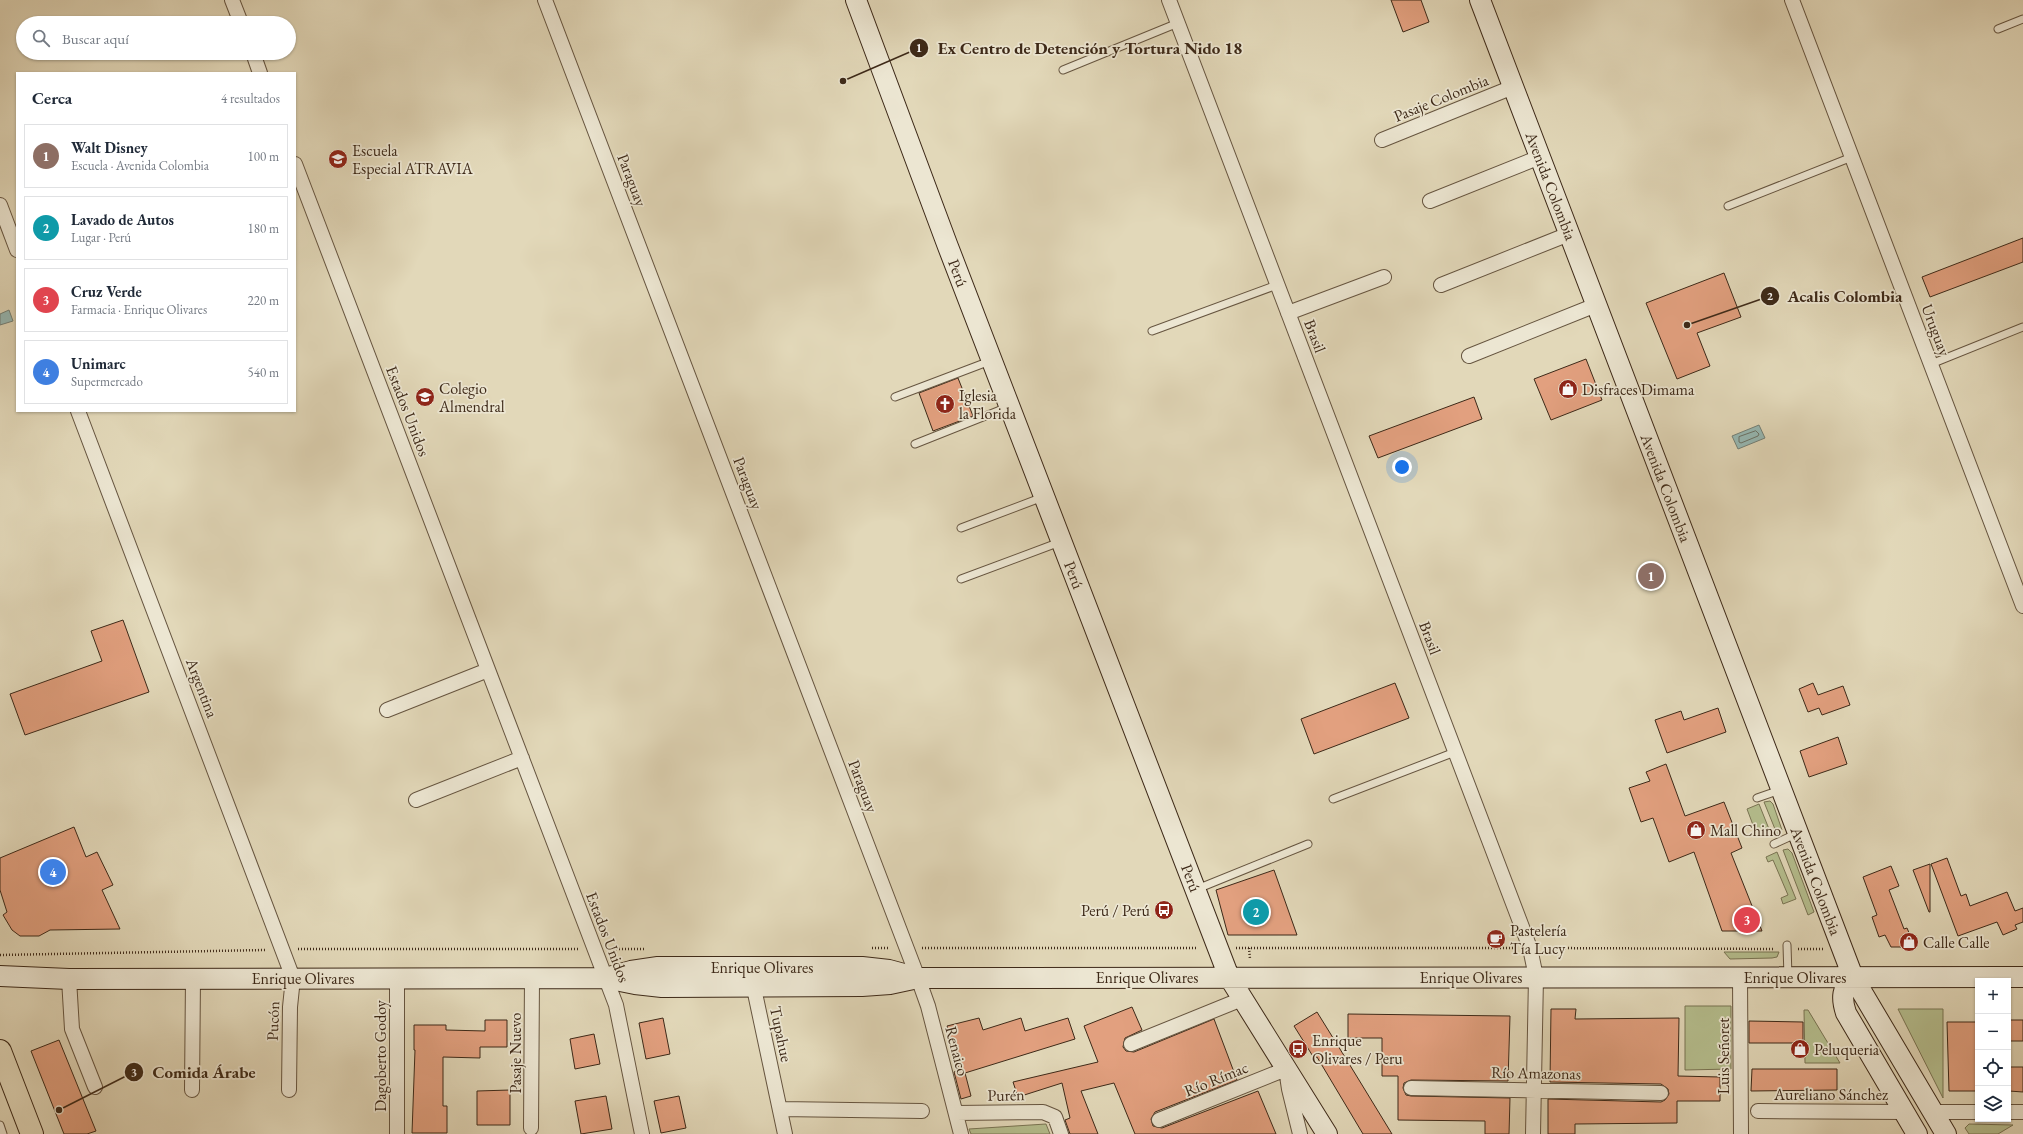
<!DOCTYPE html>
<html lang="es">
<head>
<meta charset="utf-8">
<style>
  :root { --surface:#fff; --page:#f6f6f7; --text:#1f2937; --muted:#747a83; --line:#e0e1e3; --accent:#8f2418 }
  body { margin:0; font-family:"EB Garamond",serif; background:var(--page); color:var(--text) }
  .controls { position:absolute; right:12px; bottom:12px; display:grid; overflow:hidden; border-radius:0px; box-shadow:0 1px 3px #0004 }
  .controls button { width:36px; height:36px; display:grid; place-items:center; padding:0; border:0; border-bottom:1px solid var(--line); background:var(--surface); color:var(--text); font:20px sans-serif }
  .you { position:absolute; left:1402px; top:467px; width:14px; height:14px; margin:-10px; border:3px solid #fff; border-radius:50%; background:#1a73e8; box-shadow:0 0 0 6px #1a73e833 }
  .badge { display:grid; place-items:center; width:26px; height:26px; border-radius:50%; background:var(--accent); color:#fff; font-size:13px; font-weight:700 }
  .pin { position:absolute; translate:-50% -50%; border:2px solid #fff; box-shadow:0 1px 4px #0006 }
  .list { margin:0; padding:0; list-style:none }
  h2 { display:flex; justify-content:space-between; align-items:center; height:52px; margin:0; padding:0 16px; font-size:17px }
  h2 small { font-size:13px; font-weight:400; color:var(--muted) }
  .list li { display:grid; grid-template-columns:26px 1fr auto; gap:12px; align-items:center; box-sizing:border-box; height:64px; margin:0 8px 8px; padding:0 8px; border:1px solid var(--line); border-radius:0px }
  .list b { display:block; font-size:15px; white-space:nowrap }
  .list p { margin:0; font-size:13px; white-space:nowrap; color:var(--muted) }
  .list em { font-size:13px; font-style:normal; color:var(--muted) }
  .icon { flex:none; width:22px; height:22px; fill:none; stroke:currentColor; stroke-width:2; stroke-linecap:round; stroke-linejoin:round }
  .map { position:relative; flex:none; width:2023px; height:1134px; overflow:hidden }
  .search { position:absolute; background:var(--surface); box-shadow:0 1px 3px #0004; left:16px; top:16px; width:280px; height:44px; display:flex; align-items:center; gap:10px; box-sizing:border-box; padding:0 14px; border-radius:22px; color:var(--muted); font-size:15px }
  .panel { position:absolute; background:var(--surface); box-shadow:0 1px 3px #0004; left:16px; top:72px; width:280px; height:340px; border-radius:0px }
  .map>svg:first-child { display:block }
</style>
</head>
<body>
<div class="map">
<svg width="2023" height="1134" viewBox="0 0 2023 1134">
  <rect width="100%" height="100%" fill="#e2d8b9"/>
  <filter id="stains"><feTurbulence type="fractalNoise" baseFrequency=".005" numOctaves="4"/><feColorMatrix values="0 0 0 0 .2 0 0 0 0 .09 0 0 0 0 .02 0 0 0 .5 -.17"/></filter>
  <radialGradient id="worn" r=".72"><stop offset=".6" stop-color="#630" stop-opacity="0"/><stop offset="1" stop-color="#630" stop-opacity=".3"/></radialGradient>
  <path fill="#b5be8e" stroke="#797453" d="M 1770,801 L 1773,804 L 1782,830 L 1777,834 L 1764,802 Z
    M 1759,804 L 1769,829 L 1756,833 L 1747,809 Z
    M 1788,849 L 1792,853 L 1814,912 L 1808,915 L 1783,850 Z
    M 1777,852 L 1796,899 L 1783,904 L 1781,898 L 1788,895 L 1773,860 L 1768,862 L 1766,857 Z
    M 1724,952 L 1779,952 L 1777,957 L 1772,958 L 1730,959 Z
    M 1685,1006 L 1731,1006 L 1731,1069 L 1685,1070 Z
    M 1898,1009 L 1943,1009 L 1943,1098 Z
    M 1804,1010 L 1808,1010 L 1840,1063 L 1805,1063 Z
    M 1046,1124 L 1050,1134 L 971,1134 L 969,1129 Z
    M 1969,1124 L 2013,1125 L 1998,1134 L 1969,1134 L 1965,1128 Z"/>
  <path fill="#96b9b5" stroke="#727f76" d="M 9,310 L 13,321 L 0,325 L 0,314 Z
    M 1759,425 L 1765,438 L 1738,449 L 1732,436 Z"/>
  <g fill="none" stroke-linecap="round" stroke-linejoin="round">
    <path stroke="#6a7166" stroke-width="1" d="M 1756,431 L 1759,434 L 1758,436 L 1741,443 L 1739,442 L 1739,437 Z"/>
  </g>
  <path fill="#e2a07f" stroke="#3d2918" d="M 1391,0 L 1421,0 L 1429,22 L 1403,32 Z
    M 2023,238 L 2023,262 L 1930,297 L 1922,277 Z
    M 1724,273 L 1741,317 L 1697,333 L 1710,366 L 1677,379 L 1646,303 Z
    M 1586,359 L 1602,400 L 1551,420 L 1534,379 Z
    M 958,378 L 973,416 L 933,431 L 919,393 Z
    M 1474,397 L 1482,419 L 1378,458 L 1369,436 Z
    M 123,620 L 149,692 L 25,735 L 10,694 L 102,661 L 91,631 Z
    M 1395,683 L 1409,718 L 1314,754 L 1301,719 Z
    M 1813,683 L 1818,695 L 1843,686 L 1850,705 L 1822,715 L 1819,708 L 1808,712 L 1799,689 Z
    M 1718,708 L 1726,732 L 1667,753 L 1655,720 L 1681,711 L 1684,720 Z
    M 1838,737 L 1847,764 L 1809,777 L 1800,751 Z
    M 1666,764 L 1685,816 L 1724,802 L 1742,848 L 1731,853 L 1762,931 L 1722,931 L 1694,852 L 1669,862 L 1653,818 L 1641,822 L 1629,788 L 1650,781 L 1646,772 Z
    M 74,827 L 86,857 L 97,852 L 113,885 L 102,890 L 120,929 L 50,930 L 39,936 L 20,936 L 12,930 L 3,915 L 7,912 L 0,890 L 0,858 Z
    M 1947,858 L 1961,896 L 1966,894 L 1970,906 L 2007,892 L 2015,911 L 2023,908 L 2023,922 L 2015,925 L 2017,929 L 2003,935 L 1997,922 L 1958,936 L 1931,864 Z
    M 1930,864 L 1930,912 L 1929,912 L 1913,870 Z
    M 1891,866 L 1899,886 L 1889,890 L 1904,929 L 1907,928 L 1915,947 L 1891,947 L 1885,935 L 1879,937 L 1872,917 L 1877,915 L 1863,877 Z
    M 1274,870 L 1297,935 L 1228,935 L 1216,890 Z
    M 1132,1007 L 1142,1030 L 1125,1038 L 1123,1047 L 1126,1051 L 1134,1052 L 1214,1019 L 1237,1080 L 1155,1112 L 1151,1119 L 1153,1126 L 1162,1128 L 1258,1091 L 1276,1134 L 1135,1134 L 1114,1083 L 1081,1091 L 1098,1134 L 1070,1134 L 1065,1120 L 1070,1118 L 1062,1083 L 1018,1097 L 1013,1082 L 1098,1062 L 1084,1026 Z
    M 1551,1009 L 1576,1009 L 1575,1019 L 1679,1018 L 1678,1076 L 1720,1077 L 1720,1101 L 1677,1101 L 1677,1123 L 1575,1124 L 1575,1134 L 1548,1134 L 1548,1099 L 1661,1102 L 1665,1100 L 1669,1094 L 1668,1089 L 1661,1084 L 1550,1082 Z
    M 1317,1012 L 1348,1062 L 1392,1134 L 1363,1134 L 1317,1057 L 1314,1058 L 1294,1026 Z
    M 1348,1014 L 1510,1016 L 1508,1081 L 1411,1080 L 1404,1083 L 1403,1088 L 1406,1095 L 1411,1096 L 1510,1098 L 1509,1134 L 1485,1134 L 1485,1121 L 1398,1120 L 1398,1076 L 1382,1076 L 1382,1038 L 1348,1038 Z
    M 663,1018 L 670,1054 L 646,1059 L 639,1023 Z
    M 979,1018 L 983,1030 L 1021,1018 L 1025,1031 L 1068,1018 L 1075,1039 L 965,1073 L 971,1096 L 961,1099 L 954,1072 L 959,1070 L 947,1026 Z
    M 485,1020 L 507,1020 L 507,1047 L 480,1047 L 480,1058 L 443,1057 L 443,1106 L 447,1106 L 447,1133 L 412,1133 L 415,1050 L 414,1050 L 414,1025 L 446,1025 L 446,1030 L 485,1031 Z
    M 2008,1020 L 2023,1020 L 2023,1041 L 2008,1041 Z
    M 1749,1021 L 1803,1022 L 1803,1043 L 1749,1043 Z
    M 1947,1022 L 1978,1022 L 1978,1091 L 1949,1091 Z
    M 594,1034 L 600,1064 L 575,1069 L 570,1039 Z
    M 59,1040 L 96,1131 L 87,1134 L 64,1134 L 31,1051 Z
    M 2009,1067 L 2023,1067 L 2023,1092 L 2009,1091 Z
    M 1752,1069 L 1837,1069 L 1837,1090 L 1751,1091 Z
    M 510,1090 L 510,1125 L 477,1125 L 477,1091 Z
    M 606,1096 L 612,1129 L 581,1134 L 575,1101 Z
    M 679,1096 L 686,1128 L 661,1133 L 654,1101 Z"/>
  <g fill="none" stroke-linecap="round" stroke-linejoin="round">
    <defs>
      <path id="lane" d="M 1998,29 L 2023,19
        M 1063,70 L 1178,23
        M 1728,206 L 1852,157
        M 1152,331 L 1277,285
        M 1931,364 L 2023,327
        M 895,397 L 990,361
        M 915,444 L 1008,407
        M 961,528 L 1043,497
        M 961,579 L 1060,542
        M 1757,798 L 1780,790
        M 1333,799 L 1455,752
        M 1774,844 L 1798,833
        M 1197,889 L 1308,844
        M 1787,945 L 1788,977
        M 0,1125 L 3,1134"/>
      <path id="street" d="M 232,0 L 241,23
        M 545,0 L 918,978 L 928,1006 L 961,1134
        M 1169,0 L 1530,948 L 1536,977 L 1533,1134
        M 1792,0 L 2023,606
        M 253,53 L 260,73
        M 1382,140 L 1513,87
        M 295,164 L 616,1005 L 642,1134
        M 1430,201 L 1540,157
        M 0,205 L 17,250
        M 1441,285 L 1569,234
        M 1288,313 L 1384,277
        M 1469,356 L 1596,305
        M 78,411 L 293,978 L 290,1007 L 289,1090
        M 387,710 L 488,670
        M 416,800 L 522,758
        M 1740,977 L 1741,1134
        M 69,979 L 72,1029 L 95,1087
        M 752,979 L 785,1134
        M 1131,1044 L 1242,999
        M 1411,1088 L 1661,1093
        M 192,1090 L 193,978
        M 780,1109 L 922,1111
        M 1758,1111 L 1904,1112
        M 1933,1112 L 1978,1112
        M 2008,1112 L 2023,1112
        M 956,1113 L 1043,1112 L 1055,1117 L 1061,1134
        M 1159,1120 L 1286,1069 L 1289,1089 L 1300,1134
        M 531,1128 L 532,978
        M 397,1134 L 397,978"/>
      <path id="secondary" d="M 856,0 L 947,244 L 1229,977 L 1327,1134
        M 1480,0 L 1853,977 L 1946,1134
        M 0,976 L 69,979 L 605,978 L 635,984 L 662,987 L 862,986 L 890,984 L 918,978 L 2023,977
        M 609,977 L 631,971 L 658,967 L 862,967 L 889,970 L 915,977
        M 1853,977 C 1842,988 1841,998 1846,1013 L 1917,1134"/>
      <path id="primary" d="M 0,1051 L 32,1134"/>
    </defs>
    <use href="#lane" stroke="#665540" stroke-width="9"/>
    <use href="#street" stroke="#665540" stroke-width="16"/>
    <use href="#secondary" stroke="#3d2918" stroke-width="22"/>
    <use href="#primary" stroke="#3d2918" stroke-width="24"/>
    <path stroke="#3d2918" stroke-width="2.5" stroke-dasharray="1 2" stroke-linecap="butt" d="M 872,948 L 889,948
      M 922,948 L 1197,948
      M 1236,948 L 1513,948
      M 1249,948 L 1250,959
      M 1544,948 L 1775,949
      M 298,949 L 579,949
      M 610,949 L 645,949
      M 1798,949 L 1823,949
      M 0,955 L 265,950"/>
    <use href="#lane" stroke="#ece6d2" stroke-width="7"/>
    <use href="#street" stroke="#ece6d2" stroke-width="14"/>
    <use href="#secondary" stroke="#ece6d2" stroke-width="20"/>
    <use href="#primary" stroke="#e2d8b9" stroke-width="22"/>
  </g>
  <defs>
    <symbol id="school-disc" viewBox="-11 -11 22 22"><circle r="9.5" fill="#8f2418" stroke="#ece6d2"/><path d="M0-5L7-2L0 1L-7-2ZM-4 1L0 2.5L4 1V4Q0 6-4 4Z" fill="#fff"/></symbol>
    <symbol id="shop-disc" viewBox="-11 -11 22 22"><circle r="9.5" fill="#8f2418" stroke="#ece6d2"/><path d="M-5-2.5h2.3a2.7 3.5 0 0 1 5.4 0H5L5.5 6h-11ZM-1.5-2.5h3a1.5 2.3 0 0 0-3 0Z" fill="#fff"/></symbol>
    <symbol id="church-disc" viewBox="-11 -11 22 22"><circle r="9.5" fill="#8f2418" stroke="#ece6d2"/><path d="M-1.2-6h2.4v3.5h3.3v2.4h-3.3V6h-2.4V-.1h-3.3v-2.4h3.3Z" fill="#fff"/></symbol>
    <symbol id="bus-disc" viewBox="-11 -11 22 22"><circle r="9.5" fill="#8f2418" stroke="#ece6d2"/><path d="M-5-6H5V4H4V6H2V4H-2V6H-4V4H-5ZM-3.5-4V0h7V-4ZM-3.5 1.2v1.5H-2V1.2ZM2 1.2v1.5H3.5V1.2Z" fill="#fff"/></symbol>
    <symbol id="cafe-disc" viewBox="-11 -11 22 22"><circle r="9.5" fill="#8f2418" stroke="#ece6d2"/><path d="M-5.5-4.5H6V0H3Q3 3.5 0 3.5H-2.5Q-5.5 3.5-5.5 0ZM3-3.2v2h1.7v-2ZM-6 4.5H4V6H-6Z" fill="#fff"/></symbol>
  </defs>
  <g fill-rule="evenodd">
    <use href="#school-disc" x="327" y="148" width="22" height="22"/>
    <use href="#shop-disc" x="1557" y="378" width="22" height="22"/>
    <use href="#school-disc" x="414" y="386" width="22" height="22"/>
    <use href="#church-disc" x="934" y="393" width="22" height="22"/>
    <use href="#shop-disc" x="1685" y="819" width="22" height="22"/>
    <use href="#bus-disc" x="1153" y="899" width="22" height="22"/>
    <use href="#cafe-disc" x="1485" y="928" width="22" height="22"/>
    <use href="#shop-disc" x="1898" y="931" width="22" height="22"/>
    <use href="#bus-disc" x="1287" y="1038" width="22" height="22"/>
    <use href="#shop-disc" x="1789" y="1038" width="22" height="22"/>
  </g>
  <g text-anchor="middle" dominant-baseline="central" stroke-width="3.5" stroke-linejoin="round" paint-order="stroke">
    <g font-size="16" fill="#3d2918" stroke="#ece6d2">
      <text transform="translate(1441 98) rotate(-22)">Pasaje Colombia</text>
      <text transform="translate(632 180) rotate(69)">Paraguay</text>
      <text transform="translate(1551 186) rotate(69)">Avenida Colombia</text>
      <text transform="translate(958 273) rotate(69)">Perú</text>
      <text transform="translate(1936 330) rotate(69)">Uruguay</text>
      <text transform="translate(1315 336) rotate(69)">Brasil</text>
      <text transform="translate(408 411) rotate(69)">Estados Unidos</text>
      <text transform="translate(748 483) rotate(69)">Paraguay</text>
      <text transform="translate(1666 488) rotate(69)">Avenida Colombia</text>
      <text transform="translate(1074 575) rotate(69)">Perú</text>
      <text transform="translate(1430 638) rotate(69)">Brasil</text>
      <text transform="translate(202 688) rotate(69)">Argentina</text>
      <text transform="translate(863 786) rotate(69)">Paraguay</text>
      <text transform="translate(1191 878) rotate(69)">Perú</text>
      <text transform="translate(1816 881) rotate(69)">Avenida Colombia</text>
      <text transform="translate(608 937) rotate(69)">Estados Unidos</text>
      <text x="762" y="967">Enrique Olivares</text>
      <text x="1147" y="977">Enrique Olivares</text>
      <text x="1471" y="977">Enrique Olivares</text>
      <text x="1795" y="977">Enrique Olivares</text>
      <text x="303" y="978">Enrique Olivares</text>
      <text transform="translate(273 1021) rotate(-88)">Pucón</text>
      <text transform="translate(781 1034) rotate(78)">Tupahue</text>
      <text transform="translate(957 1051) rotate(75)">Renaico</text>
      <text transform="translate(515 1053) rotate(-90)">Pasaje Nuevo</text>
      <text transform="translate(380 1056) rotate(-90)">Dagoberto Godoy</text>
      <text transform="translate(1723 1056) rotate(-90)">Luis Señoret</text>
      <text transform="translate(1536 1073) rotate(1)">Río Amazonas</text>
      <text transform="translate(1216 1079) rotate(-22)">Río Rímac</text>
      <text x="1831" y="1094">Aureliano Sánchez</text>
      <text transform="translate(1006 1095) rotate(-1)">Purén</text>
    </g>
    <g font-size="16" fill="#3d2918" stroke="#ece6d2" text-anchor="start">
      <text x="352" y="150">Escuela<tspan x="352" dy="18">Especial ATRAVIA</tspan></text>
      <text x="439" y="388">Colegio<tspan x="439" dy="18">Almendral</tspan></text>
      <text x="1582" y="389">Disfraces Dimama</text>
      <text x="959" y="395">Iglesia<tspan x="959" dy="18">la Florida</tspan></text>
      <text x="1710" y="830">Mall Chino</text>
      <text x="1150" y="910" text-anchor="end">Perú / Perú</text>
      <text x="1510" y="930">Pastelería<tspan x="1510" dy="18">Tía Lucy</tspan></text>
      <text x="1923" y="942">Calle Calle</text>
      <text x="1312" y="1040">Enrique<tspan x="1312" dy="18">Olivares / Peru</tspan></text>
      <text x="1814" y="1049">Peluqueria</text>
    </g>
  </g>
  <path fill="none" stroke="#3d2918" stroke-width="1.5" d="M843 81L919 48M1687 325L1770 296M59 1110L134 1072"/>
  <g fill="#3d2918" stroke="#ece6d2" stroke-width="1.5">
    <circle cx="843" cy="81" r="4"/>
    <circle cx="1687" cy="325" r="4"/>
    <circle cx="59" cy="1110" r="4"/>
    <circle cx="919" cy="48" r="10"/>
    <circle cx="1770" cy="296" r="10"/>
    <circle cx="134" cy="1072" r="10"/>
  </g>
  <g font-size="12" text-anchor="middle" font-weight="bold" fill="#fff">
    <text x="919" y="52">1</text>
    <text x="1770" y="300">2</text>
    <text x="134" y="1076">3</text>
  </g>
  <g font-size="17" text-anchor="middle" font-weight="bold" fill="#3d2918" stroke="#ece6d2" stroke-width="3.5" stroke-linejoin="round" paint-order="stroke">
    <text x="1090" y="54">Ex Centro de Detención y Tortura Nido 18</text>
    <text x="1845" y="302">Acalis Colombia</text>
    <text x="204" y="1078">Comida Árabe</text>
  </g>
  <rect width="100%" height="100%" filter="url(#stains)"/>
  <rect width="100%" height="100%" fill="url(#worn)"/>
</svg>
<div class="controls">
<button>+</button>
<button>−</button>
<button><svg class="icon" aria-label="locate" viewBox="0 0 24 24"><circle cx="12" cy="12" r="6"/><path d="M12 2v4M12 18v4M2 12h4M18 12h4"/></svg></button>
<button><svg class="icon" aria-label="layers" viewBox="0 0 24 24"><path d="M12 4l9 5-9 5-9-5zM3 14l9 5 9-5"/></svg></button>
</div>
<div class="you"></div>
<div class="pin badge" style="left:1651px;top:576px;background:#8d6e63">1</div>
<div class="pin badge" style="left:1256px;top:912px;background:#0f9aa8">2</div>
<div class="pin badge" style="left:1747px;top:920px;background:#e0444e">3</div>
<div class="pin badge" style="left:53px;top:872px;background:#3f7fe0">4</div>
<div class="search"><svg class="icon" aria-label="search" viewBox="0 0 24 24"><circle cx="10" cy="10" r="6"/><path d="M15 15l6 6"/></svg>Buscar aquí</div>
<section class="panel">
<h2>Cerca<small>4 resultados</small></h2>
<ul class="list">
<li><span class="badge" style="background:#8d6e63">1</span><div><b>Walt Disney</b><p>Escuela · Avenida Colombia</p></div><em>100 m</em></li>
<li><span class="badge" style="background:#0f9aa8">2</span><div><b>Lavado de Autos</b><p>Lugar · Perú</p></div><em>180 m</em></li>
<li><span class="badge" style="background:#e0444e">3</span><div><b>Cruz Verde</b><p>Farmacia · Enrique Olivares</p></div><em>220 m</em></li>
<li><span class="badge" style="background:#3f7fe0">4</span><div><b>Unimarc</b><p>Supermercado</p></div><em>540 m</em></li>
</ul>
</section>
</div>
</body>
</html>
